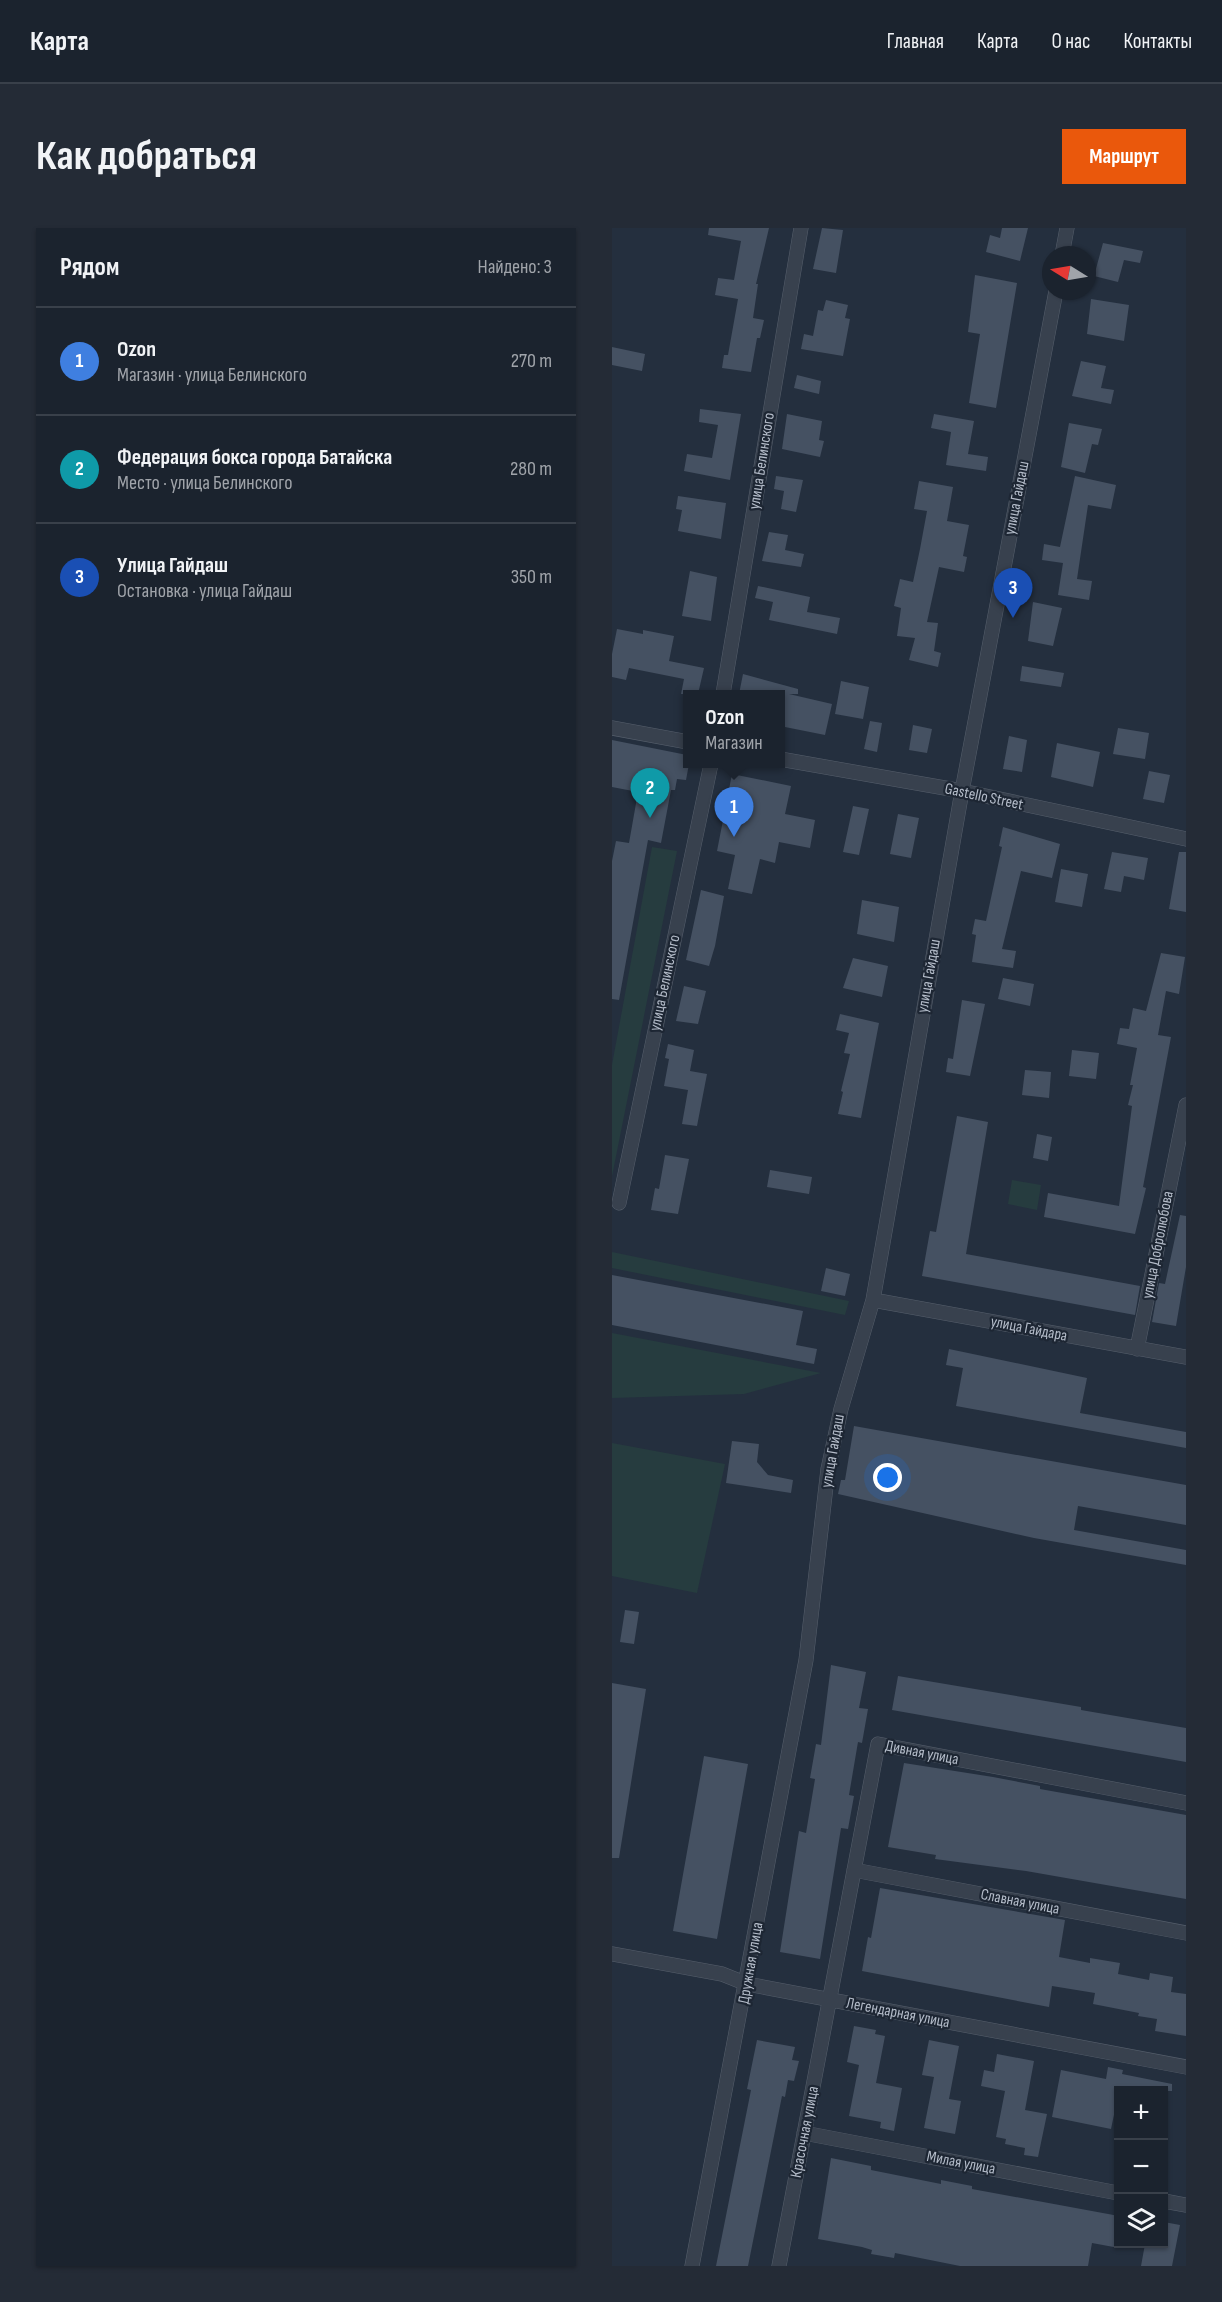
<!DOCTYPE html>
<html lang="ru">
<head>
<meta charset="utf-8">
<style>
  :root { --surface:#1b232e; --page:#242b36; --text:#f1f3f6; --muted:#a0a4aa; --line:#39404a; --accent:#ea580c }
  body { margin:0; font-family:"Sofia Sans Condensed",sans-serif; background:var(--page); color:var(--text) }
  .controls { position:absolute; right:18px; bottom:18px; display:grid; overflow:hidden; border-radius:0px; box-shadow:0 2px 4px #0004 }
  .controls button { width:54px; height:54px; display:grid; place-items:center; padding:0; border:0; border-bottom:2px solid var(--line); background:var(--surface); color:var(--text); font:30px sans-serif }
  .compass { position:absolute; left:430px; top:18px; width:54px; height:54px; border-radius:50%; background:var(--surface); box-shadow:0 2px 4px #0004; rotate:281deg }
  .you { position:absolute; left:276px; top:1250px; width:21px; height:21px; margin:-15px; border:4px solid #fff; border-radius:50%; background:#1a73e8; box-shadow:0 0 0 9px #1a73e833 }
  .badge { display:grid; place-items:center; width:39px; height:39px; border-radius:50%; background:var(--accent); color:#fff; font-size:20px; font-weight:700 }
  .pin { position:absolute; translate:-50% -50px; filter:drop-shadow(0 2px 3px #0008) }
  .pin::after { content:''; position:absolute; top:32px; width:21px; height:18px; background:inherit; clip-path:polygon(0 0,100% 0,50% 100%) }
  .popup { position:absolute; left:71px; top:462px; width:102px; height:78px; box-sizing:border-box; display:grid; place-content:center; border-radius:0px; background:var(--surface); filter:drop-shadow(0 2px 4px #0005); font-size:20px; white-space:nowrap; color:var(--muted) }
  .popup b { font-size:22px; color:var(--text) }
  .popup::after { content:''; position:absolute; left:50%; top:100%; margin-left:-12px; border:12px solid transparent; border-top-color:var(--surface) }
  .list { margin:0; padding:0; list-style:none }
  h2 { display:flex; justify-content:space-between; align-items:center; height:78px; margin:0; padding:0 24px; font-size:26px }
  h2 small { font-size:20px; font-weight:400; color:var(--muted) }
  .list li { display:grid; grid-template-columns:39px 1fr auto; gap:18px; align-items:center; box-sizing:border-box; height:108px; padding:0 24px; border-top:2px solid var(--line) }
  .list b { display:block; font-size:22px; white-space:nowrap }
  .list p { margin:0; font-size:20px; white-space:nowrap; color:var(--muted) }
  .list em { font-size:20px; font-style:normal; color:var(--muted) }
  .icon { flex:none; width:33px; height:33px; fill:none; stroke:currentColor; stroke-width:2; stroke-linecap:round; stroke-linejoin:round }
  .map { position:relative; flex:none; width:574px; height:2038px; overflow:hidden; border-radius:0px }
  header { display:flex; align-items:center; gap:36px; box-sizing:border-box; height:84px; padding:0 30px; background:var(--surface); border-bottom:2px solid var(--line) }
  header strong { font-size:28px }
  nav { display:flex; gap:33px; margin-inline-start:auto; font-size:21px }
  .intro { display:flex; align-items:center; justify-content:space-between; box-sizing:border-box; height:144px; padding:0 36px }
  h1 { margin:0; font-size:42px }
  .button { padding:15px 27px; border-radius:0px; background:var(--accent); color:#fff; font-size:21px; font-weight:700 }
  main { display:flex; gap:36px; padding:0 36px }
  aside { flex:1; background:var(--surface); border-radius:0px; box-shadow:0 2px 4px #0004 }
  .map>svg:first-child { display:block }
</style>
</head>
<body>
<header>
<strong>Карта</strong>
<nav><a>Главная</a><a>Карта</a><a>О нас</a><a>Контакты</a></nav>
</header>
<div class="intro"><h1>Как добраться</h1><a class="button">Маршрут</a></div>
<main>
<aside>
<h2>Рядом<small>Найдено: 3</small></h2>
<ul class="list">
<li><span class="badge" style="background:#3f7fe0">1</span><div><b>Ozon</b><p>Магазин · улица Белинского</p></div><em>270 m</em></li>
<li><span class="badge" style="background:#0f9aa8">2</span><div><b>Федерация бокса города Батайска</b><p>Место · улица Белинского</p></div><em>280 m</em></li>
<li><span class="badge" style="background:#1a4fb4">3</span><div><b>Улица Гайдаш</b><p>Остановка · улица Гайдаш</p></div><em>350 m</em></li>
</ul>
</aside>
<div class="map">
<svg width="574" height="2038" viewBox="0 0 574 2038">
  <rect width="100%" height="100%" fill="#242f3e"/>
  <path fill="#263c3f" d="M 40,619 L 65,623 L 0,948 L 0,837 Z
    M 400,952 L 429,957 L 425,982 L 396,976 Z
    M 0,1024 L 237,1073 L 233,1087 L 0,1040 Z
    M 0,1105 L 209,1145 L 132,1166 L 0,1170 Z
    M 0,1215 L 113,1236 L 85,1365 L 0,1348 Z"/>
  <path fill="#455162" d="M 97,0 L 157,0 L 144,56 L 146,56 L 141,90 L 152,92 L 148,110 L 145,110 L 139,144 L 110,140 L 112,127 L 116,127 L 126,71 L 103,67 L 106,50 L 122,52 L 129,13 L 96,7 Z
    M 210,0 L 231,2 L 224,45 L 201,41 Z
    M 390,0 L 416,0 L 408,33 L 374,24 L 378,7 L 388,10 Z
    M 491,15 L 531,23 L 528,35 L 512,32 L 506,54 L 482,48 Z
    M 363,47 L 405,55 L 384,180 L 357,175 L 368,106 L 356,104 Z
    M 479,71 L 517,77 L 512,113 L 475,106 Z
    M 214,72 L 236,77 L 233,90 L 238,91 L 231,128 L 189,121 L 192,106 L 201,108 L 206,82 L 211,83 Z
    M 0,119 L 33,126 L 30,143 L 0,137 Z
    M 469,133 L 494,138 L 489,160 L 502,162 L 499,176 L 460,168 Z
    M 185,147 L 209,153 L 207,166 L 182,160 Z
    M 88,181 L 129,186 L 118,252 L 72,243 L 75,226 L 100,230 L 106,197 L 87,194 Z
    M 175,186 L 210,193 L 207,212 L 212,213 L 208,229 L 170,221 Z
    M 322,186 L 362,193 L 356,226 L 376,229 L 374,243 L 334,237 L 339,204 L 319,200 Z
    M 457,195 L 490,201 L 486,217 L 480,216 L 473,245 L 449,239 Z
    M 164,248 L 191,252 L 184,284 L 169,281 L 172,263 L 162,261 Z
    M 463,248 L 504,257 L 499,281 L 476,277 L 465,351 L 480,353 L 477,372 L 446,367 L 451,335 L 430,332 L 432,316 L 448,319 Z
    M 307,253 L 341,259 L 335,293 L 357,297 L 351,328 L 355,329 L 352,344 L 327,339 L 315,394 L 326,395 L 322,423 L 329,425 L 326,439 L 297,432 L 303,410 L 285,408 L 289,380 L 282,378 L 288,351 L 301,354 L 308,321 L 315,283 L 302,281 Z
    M 66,268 L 114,275 L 109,311 L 66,303 L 70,282 L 64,281 Z
    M 157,304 L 176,307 L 173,322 L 192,326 L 189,339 L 150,333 Z
    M 78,343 L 105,349 L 99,393 L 70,388 Z
    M 146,358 L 198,369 L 195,384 L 228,390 L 225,406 L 157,392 L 161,374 L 143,370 Z
    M 421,374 L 450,380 L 441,418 L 416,413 Z
    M 5,401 L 31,406 L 31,402 L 62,408 L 57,433 L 92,440 L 86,466 L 69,466 L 72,451 L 17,440 L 14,452 L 0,449 L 0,426 Z
    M 410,438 L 452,445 L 449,459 L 408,453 Z
    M 131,446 L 186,461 L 186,466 L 177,466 L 220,476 L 213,507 L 168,498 L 168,466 L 127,466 Z
    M 229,453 L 257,459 L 251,491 L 223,486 Z
    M 258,493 L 270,495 L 265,524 L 252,521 Z
    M 301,497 L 320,501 L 315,525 L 297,522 Z
    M 506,500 L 537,505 L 533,531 L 501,526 Z
    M 397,508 L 415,512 L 410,544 L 391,541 Z
    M 0,512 L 75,527 L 77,536 L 74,552 L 65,551 L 63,562 L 59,562 L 49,615 L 36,612 L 7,772 L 0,771 L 0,633 L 4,613 L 17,615 L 26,564 L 0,559 Z
    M 445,515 L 488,524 L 481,559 L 439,549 Z
    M 537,543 L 558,547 L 552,575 L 531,571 Z
    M 120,546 L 179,558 L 173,586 L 203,592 L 198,620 L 167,614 L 163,635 L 148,631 L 140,666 L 116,661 L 123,627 L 105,623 Z
    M 241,578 L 257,581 L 247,627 L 231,624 Z
    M 286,586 L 307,590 L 299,630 L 278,626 Z
    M 391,599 L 448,616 L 440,650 L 409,643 L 390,721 L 404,723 L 401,740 L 360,734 L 364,707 L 360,706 L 363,691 L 374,693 L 390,619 L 387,618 Z
    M 500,624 L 536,630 L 532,652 L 512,648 L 509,664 L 492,661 Z
    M 567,624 L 574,624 L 574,684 L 557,681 Z
    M 449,641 L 476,646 L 470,679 L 443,674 Z
    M 89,662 L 112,668 L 103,718 L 97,738 L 74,732 Z
    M 250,672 L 287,679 L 282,714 L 245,706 Z
    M 549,725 L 573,729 L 567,766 L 554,763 L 546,807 L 559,809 L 531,959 L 534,960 L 523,1006 L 432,989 L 436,965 L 507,978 L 520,878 L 516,877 L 521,857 L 518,857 L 525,820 L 505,816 L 508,800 L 517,801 L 521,780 L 534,783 Z
    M 241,730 L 276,738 L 270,769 L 231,760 Z
    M 391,750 L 422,756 L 418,778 L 386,771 Z
    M 72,758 L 94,763 L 86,796 L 64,793 Z
    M 350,772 L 373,776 L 358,848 L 334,844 L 336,830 L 341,831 Z
    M 228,786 L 267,795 L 249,890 L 226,886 L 231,864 L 229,863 L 238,826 L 232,825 L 237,805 L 224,802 Z
    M 56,816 L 82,822 L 78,843 L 95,846 L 85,898 L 70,896 L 76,862 L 52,858 L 57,831 L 53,830 Z
    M 460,822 L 487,825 L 484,851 L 457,848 Z
    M 413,842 L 439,844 L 437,870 L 410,867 Z
    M 345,888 L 376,894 L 354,1026 L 528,1058 L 523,1087 L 310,1048 L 318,1003 L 324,1004 Z
    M 425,906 L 440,909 L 436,933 L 421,930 Z
    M 53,927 L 77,931 L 66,986 L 39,982 L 43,960 L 47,961 Z
    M 158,942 L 200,949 L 197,966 L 155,959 Z
    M 568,987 L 574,988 L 574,1039 L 564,1098 L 540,1094 L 547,1055 L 553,1056 Z
    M 214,1040 L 238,1046 L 233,1068 L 209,1063 Z
    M 0,1047 L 191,1083 L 184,1117 L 205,1121 L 202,1136 L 0,1097 Z
    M 337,1121 L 475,1150 L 468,1185 L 574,1204 L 574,1220 L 344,1178 L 351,1140 L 334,1137 Z
    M 242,1198 L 574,1257 L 574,1297 L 466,1278 L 462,1302 L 574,1322 L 574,1337 L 422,1310 L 226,1266 L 229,1252 L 233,1252 Z
    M 120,1213 L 147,1216 L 145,1234 L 156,1247 L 181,1252 L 179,1265 L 114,1255 Z
    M 13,1382 L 27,1384 L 22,1416 L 8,1414 Z
    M 219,1437 L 254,1444 L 247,1480 L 256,1481 L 250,1515 L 246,1514 L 237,1567 L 242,1568 L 236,1601 L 229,1600 L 208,1731 L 168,1724 L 187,1603 L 194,1605 L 203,1551 L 198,1550 L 204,1516 L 209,1517 Z
    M 286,1448 L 469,1479 L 469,1482 L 574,1500 L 574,1534 L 280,1482 Z
    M 0,1455 L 34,1461 L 7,1630 L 0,1630 Z
    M 92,1528 L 136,1536 L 105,1711 L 61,1703 Z
    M 292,1535 L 381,1549 L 428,1558 L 428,1561 L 574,1587 L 574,1671 L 414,1643 L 323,1631 L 324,1627 L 276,1619 Z
    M 268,1660 L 453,1692 L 447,1729 L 478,1735 L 478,1730 L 508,1735 L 506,1746 L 537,1752 L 538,1745 L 561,1749 L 559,1764 L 574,1766 L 574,1808 L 543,1803 L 545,1791 L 526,1788 L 527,1785 L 481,1776 L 483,1765 L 440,1758 L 437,1779 L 250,1743 L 256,1709 L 259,1710 Z
    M 242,1798 L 264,1802 L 263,1806 L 273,1808 L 264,1855 L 290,1860 L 282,1903 L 268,1900 L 269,1894 L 237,1888 L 247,1837 L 235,1834 Z
    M 145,1812 L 183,1819 L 180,1832 L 187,1833 L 182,1853 L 176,1852 L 173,1869 L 170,1868 L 136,2038 L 104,2038 L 139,1862 L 135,1861 Z
    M 317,1812 L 347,1818 L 337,1871 L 349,1873 L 343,1906 L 312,1900 L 322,1849 L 310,1847 Z
    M 385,1826 L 422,1833 L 413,1882 L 435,1886 L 426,1929 L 412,1927 L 413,1920 L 393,1916 L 394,1911 L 384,1909 L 393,1863 L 369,1858 L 372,1842 L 382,1844 Z
    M 496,1839 L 511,1842 L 510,1846 L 560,1856 L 560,1863 L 507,1863 L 499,1901 L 440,1889 L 449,1842 L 494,1851 Z
    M 219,1930 L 259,1938 L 259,1942 L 329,1956 L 329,1952 L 360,1958 L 360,1961 L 507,1988 L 507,2020 L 480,2015 L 476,2038 L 348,2038 L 283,2025 L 282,2030 L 259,2026 L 260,2022 L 250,2019 L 206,2011 Z
    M 552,1994 L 568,1997 L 560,2038 L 529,2038 L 533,2016 L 552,2016 Z"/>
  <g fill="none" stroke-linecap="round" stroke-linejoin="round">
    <defs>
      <path id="street" d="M 450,27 L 455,0
        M 111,466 L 189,0
        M 0,500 L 76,514
        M 168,531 L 350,563 L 574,611
        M 7,975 L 99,536
        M 261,1072 L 574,1129
        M 525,1121 L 574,877
        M 242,1642 L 574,1705
        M 0,1726 L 110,1746 L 135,1756 L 574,1839
        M 192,1905 L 506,1965
        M 552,1973 L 574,1977
        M 80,2038 L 194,1432 L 216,1241 L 229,1181 L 261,1072 L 350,563 L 444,63
        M 167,2038 L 266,1516 L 574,1575"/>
    </defs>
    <use href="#street" stroke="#565f6c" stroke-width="15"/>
    <use href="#street" stroke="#38414e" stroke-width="14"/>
  </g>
  <g text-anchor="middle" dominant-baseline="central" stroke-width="4.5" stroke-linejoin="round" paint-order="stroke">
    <g font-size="16" fill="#b4bcc9" stroke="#1d2633">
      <text transform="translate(150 233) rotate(-81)">улица Белинского</text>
      <text transform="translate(405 270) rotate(-79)">улица Гайдаш</text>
      <text transform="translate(372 569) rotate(12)">Gastello Street</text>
      <text transform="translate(317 748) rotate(-80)">улица Гайдаш</text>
      <text transform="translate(53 755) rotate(-78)">улица Белинского</text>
      <text transform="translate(546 1017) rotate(-79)">улица Добролюбова</text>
      <text transform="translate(417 1101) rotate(11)">улица Гайдара</text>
      <text transform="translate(221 1223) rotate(-80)">улица Гайдаш</text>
      <text transform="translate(310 1525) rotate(11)">Дивная улица</text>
      <text transform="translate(408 1674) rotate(11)">Славная улица</text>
      <text transform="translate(139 1735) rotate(-80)">Дружная улица</text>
      <text transform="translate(286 1785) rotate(11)">Легендарная улица</text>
      <text transform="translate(193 1904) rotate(-79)">Красочная улица</text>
      <text transform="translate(349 1935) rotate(11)">Милая улица</text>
    </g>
  </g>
</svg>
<div class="controls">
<button>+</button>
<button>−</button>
<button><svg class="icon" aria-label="layers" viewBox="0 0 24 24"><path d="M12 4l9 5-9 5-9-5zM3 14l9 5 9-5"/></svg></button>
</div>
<svg class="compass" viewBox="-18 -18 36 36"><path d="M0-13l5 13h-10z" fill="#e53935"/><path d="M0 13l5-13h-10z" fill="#a0a4aa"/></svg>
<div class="you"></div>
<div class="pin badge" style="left:122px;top:609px;background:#3f7fe0">1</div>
<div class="popup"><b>Ozon</b>Магазин</div>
<div class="pin badge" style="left:38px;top:590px;background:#0f9aa8">2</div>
<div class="pin badge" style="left:401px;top:390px;background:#1a4fb4">3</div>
</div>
</main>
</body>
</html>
